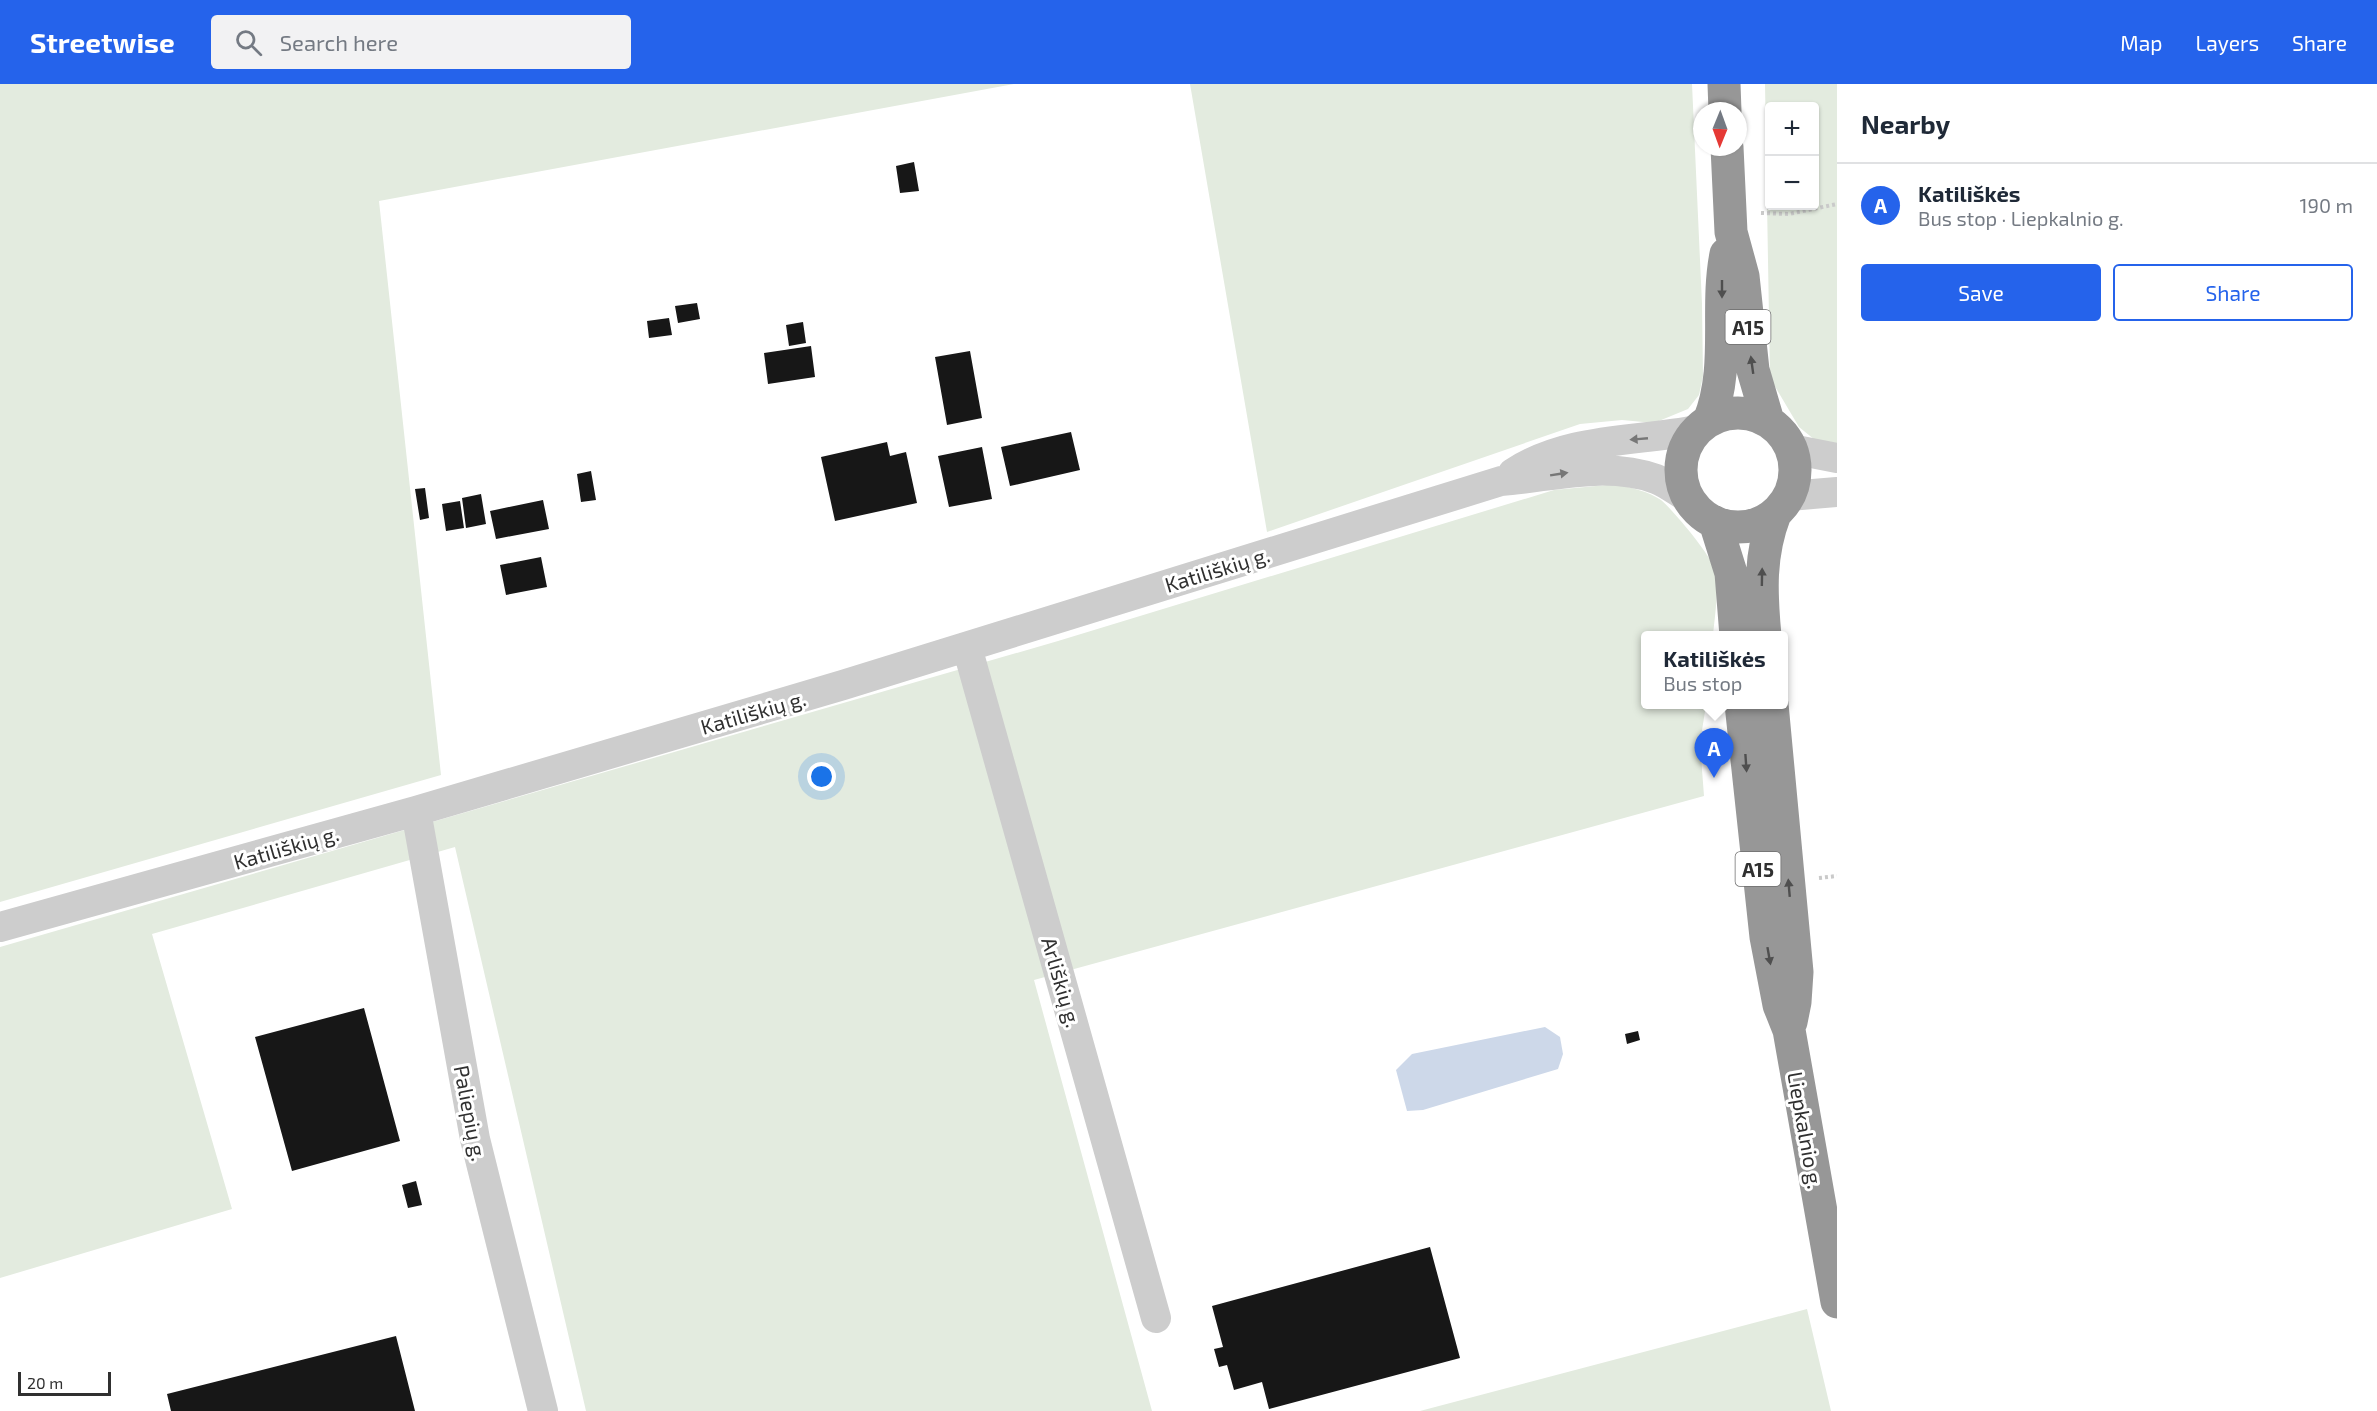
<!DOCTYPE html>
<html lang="en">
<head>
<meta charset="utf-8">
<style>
  :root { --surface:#fff; --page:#f2f2f3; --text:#1f2937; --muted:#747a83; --line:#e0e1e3; --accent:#2563eb }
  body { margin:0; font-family:"Exo 2",sans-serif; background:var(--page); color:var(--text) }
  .controls { position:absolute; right:18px; top:18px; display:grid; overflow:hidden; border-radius:6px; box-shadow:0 2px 4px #0004 }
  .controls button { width:54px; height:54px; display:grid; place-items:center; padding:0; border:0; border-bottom:2px solid var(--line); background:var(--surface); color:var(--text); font:30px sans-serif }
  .compass { position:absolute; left:1693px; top:18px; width:54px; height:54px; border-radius:50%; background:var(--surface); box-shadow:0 2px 4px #0004; rotate:181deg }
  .scale { position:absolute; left:18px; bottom:15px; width:93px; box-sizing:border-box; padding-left:6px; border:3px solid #303030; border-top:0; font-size:16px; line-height:21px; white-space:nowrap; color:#303030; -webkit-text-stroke:4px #fff; paint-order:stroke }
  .you { position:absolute; left:822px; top:693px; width:21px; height:21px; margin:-15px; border:4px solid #fff; border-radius:50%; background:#1a73e8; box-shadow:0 0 0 9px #1a73e833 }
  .badge { display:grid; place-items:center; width:39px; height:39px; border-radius:50%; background:var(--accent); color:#fff; font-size:20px; font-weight:700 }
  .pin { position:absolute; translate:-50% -50px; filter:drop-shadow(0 2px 3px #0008) }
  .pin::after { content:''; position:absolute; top:32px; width:21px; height:18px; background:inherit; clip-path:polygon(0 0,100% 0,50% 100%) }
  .popup { position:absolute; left:1641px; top:547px; width:147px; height:78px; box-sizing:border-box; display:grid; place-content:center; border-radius:6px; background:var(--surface); filter:drop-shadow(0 2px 4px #0005); font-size:20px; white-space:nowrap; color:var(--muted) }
  .popup b { font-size:22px; color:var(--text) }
  .popup::after { content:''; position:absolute; left:50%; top:100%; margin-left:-12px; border:12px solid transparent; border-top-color:var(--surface) }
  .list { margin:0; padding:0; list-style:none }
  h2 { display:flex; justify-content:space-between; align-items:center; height:78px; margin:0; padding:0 24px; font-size:26px }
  h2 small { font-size:20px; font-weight:400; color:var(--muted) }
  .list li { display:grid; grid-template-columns:39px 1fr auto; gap:18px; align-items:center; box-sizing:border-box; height:84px; padding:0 24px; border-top:2px solid var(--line) }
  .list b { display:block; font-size:22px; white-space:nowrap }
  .list p { margin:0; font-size:20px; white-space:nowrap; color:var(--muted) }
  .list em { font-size:20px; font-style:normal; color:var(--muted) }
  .actions { display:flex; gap:12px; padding:18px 24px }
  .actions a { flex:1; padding:14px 0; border:2px solid var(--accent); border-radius:6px; text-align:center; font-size:21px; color:var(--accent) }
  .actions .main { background:var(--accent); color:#fff }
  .icon { flex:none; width:33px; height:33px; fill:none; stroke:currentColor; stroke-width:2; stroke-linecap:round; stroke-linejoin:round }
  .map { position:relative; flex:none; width:1837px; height:1327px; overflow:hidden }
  header { display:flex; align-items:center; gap:36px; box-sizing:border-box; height:84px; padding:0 30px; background:var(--accent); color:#fff }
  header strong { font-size:28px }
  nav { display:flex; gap:33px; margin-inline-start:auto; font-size:21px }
  .search { width:420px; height:54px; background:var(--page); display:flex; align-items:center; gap:15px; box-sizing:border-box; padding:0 21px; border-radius:6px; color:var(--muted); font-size:22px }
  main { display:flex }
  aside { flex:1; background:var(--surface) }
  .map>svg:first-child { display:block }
</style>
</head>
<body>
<header>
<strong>Streetwise</strong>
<div class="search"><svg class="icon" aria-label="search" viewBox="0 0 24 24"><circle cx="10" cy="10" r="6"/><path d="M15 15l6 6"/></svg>Search here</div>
<nav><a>Map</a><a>Layers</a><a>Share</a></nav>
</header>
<main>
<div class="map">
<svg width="1837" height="1327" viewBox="0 0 1837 1327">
  <rect width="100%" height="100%" fill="#fff"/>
  <path fill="#e3ebdf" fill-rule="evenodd" d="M 0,0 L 1014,0 L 379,117 L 441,691 L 0,818 Z
    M 1190,0 L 1692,0 L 1702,220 L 1703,292 L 1699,311 L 1688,325 L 1654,339 L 1622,336 L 1580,340 L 1267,448 Z
    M 1765,0 L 1837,0 L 1837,361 L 1815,356 L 1799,343 L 1770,294 ZM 1770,22 L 1814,22 L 1814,122 L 1770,122 Z
    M 1617,400 C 1631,404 1648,407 1661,416 C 1672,425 1709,469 1713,482 C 1720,503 1715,530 1713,551 L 1645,552 L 1645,620 L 1706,621 L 1700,659 L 1704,712 L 1034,896 L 1152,1327 L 586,1327 L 455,763 L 152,850 L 232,1125 L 0,1194 L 0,863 L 1058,557 L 1554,406 Z
    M 1807,1225 L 1831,1327 L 1420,1327 Z"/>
  <path fill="#cdd8e9" d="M 1545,943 L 1560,953 L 1563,970 L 1558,985 L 1423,1026 L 1407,1027 L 1396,986 L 1412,970 Z"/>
  <path fill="#171717" d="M 914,78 L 919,107 L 900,109 L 896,82 Z
    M 697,219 L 700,235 L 678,239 L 675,222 Z
    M 669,234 L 672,251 L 649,254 L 647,237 Z
    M 803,238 L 806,259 L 789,262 L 786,241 Z
    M 811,262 L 815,293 L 768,300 L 764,269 Z
    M 970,267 L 982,334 L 947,341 L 935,273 Z
    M 1071,348 L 1080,386 L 1010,402 L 1001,363 Z
    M 887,358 L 890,372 L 906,368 L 917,419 L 835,437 L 821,373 Z
    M 982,363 L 992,415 L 949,423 L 938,372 Z
    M 591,387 L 596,416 L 581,418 L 577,390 Z
    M 425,404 L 429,434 L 420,436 L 415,405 Z
    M 481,410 L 486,440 L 466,444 L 462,414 Z
    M 543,416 L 549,445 L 496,455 L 490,427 Z
    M 460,417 L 464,444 L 446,447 L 442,420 Z
    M 541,473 L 547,503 L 506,511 L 500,481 Z
    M 364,924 L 400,1057 L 292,1087 L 255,953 Z
    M 1638,947 L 1640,956 L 1627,960 L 1625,950 Z
    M 416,1097 L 422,1121 L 408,1124 L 402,1101 Z
    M 1430,1163 L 1460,1274 L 1269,1325 L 1262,1298 L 1234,1306 L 1227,1281 L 1219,1283 L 1214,1265 L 1223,1263 L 1212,1222 Z
    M 396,1252 L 415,1327 L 171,1327 L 167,1310 Z"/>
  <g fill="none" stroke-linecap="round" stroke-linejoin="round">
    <path stroke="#cacaca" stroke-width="4" stroke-dasharray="3 3" stroke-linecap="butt" d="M 1761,129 L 1789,130 L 1837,120
      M 1819,794 L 1837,792"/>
    <path stroke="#cdcdcd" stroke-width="30" d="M 1791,365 L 1837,374
      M 1513,389 C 1568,353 1634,358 1697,346
      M 1789,412 L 1837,408
      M 967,563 L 1156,1234
      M 416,727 L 475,1055 L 543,1327
      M 0,843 L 416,727 L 843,601 L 1501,397 C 1553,393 1605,377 1656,395 C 1667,399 1678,408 1688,414"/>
    <path stroke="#979797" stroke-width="33" d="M 1724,0 L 1725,27
      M 1727,63 L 1731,148 L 1743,192 L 1753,286 L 1768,337
      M1681 386a57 57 0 1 1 114 0a57 57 0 1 1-114 0Z
      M 1709,337 C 1731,283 1715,225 1726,170
      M 1715,438 L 1731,489 L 1736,552
      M 1765,552 C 1761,509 1759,471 1775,430
      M 1741,620 L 1766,853 L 1779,921 L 1789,946 L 1837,1218
      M 1772,620 L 1797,888 L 1795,918 L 1791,938"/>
  </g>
  <defs><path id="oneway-solid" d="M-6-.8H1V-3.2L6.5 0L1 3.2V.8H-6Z" transform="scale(1.5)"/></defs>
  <g fill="#4f4f4f">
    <use href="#oneway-solid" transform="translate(1722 205) rotate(90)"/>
    <use href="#oneway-solid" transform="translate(1752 281) rotate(-98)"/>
    <use href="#oneway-solid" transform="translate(1762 493) rotate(-89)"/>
    <use href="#oneway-solid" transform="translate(1746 679) rotate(86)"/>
    <use href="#oneway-solid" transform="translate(1789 804) rotate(-95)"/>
    <use href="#oneway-solid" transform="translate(1769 872) rotate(80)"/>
  </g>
  <g fill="#777">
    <use href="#oneway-solid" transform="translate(1639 355) rotate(175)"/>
    <use href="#oneway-solid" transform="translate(1559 390) rotate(-9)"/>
  </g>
  <g text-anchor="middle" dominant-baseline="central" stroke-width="6" stroke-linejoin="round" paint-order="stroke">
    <g fill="#fff" stroke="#6e6e6e" stroke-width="1.5">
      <rect x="1725.5" y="226" width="45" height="34" rx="4.5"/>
      <rect x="1735.5" y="768" width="45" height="34" rx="4.5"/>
    </g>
    <g font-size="20" font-weight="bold" fill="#303030">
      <text x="1748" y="243">A15</text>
      <text x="1758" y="785">A15</text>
    </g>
    <g font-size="21" fill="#303030" stroke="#fff">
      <text transform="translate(1217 485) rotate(-17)">Katiliškių g.</text>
      <text transform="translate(753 628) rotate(-16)">Katiliškių g.</text>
      <text transform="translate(286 763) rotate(-16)">Katiliškių g.</text>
      <text transform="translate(1062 898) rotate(74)">Arliškių g.</text>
      <text transform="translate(471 1029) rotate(79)">Paliepių g.</text>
      <text transform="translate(1806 1046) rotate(80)">Liepkalnio g.</text>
    </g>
  </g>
</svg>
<div class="controls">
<button>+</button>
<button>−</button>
</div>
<svg class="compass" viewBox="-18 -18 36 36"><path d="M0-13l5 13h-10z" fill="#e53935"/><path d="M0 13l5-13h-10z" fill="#747a83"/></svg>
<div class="scale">20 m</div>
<div class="you"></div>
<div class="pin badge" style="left:1714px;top:694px">A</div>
<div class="popup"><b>Katiliškės</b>Bus stop</div>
</div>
<aside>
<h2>Nearby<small></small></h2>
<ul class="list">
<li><span class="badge">A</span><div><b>Katiliškės</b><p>Bus stop · Liepkalnio g.</p></div><em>190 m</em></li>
</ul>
<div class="actions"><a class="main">Save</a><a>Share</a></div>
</aside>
</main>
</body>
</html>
